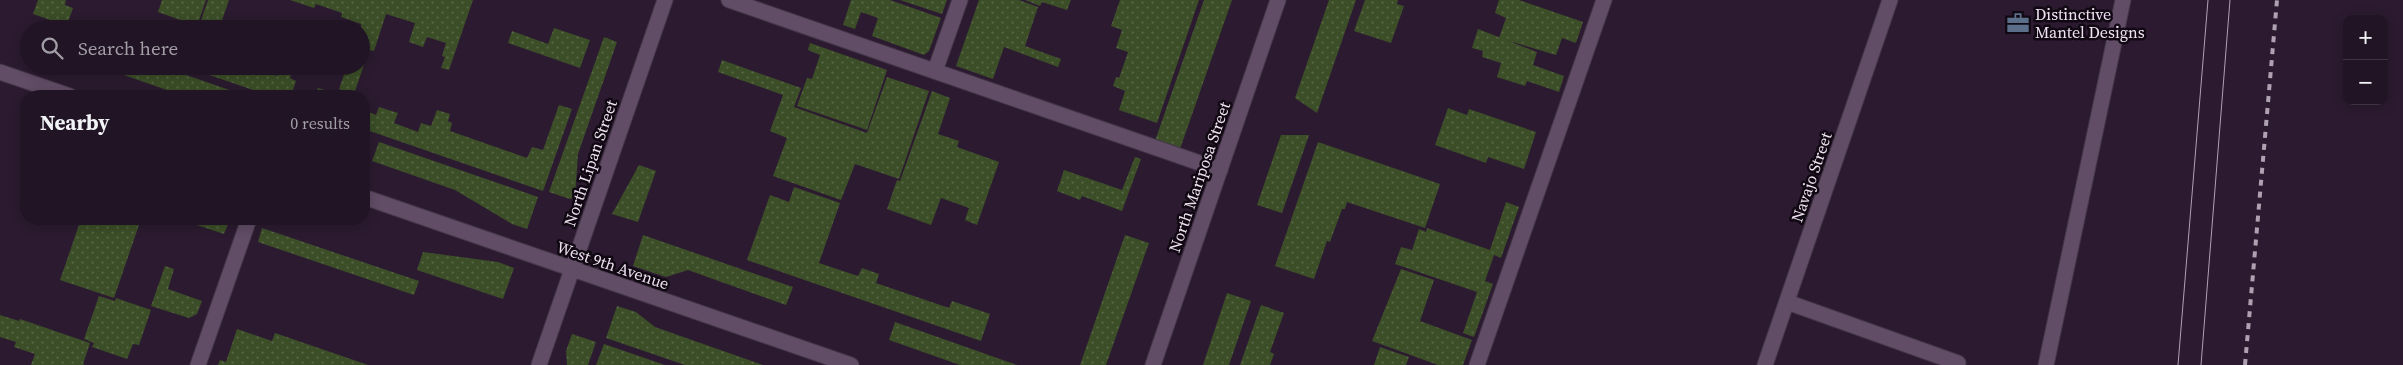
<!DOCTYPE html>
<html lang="en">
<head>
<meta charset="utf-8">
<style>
  :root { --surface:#211424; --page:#291d2c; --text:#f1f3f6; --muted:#a29ea6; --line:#3e3341 }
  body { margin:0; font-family:"Source Serif 4",serif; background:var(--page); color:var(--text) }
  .controls { position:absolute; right:15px; top:15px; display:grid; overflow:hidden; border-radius:10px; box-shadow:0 2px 12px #0003 }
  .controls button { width:45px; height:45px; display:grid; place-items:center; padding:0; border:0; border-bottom:1px solid var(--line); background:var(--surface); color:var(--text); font:25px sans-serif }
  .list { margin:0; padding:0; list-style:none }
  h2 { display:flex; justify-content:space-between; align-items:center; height:65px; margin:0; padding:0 20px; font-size:21px }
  h2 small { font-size:16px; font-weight:400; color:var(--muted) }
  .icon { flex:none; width:28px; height:28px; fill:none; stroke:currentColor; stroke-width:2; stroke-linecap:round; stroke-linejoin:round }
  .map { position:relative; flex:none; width:2403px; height:365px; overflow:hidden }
  .search { position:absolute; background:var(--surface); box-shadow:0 2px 12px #0003; left:20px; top:20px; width:350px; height:55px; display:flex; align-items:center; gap:12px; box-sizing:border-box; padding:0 18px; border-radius:28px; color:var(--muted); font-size:19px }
  .panel { position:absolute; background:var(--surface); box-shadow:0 2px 12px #0003; left:20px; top:90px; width:350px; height:135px; border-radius:20px }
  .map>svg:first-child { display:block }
</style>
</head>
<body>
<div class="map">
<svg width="2403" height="365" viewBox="0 0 2403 365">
  <defs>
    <pattern id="grass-dots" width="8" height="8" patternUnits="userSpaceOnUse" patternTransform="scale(1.25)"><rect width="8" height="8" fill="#3b4e27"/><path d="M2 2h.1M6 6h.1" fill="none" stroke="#586747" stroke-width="1.8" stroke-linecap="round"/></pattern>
  </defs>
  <rect width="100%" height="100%" fill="#2c1b30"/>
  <path fill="url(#grass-dots)" d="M 38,0 L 66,0 L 65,5 L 73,8 L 68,22 L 87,29 L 76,29 L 33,14 Z
    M 162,0 L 206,0 L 197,26 L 158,12 Z
    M 208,0 L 229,0 L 219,29 L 202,29 L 199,26 Z
    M 290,0 L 473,0 L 449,70 L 441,68 L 445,57 L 442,56 L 446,43 L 427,37 L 423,47 L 409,42 L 415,23 L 386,14 L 374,51 L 369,50 L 354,94 L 339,89 L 347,66 L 361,66 L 361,24 L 341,17 L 342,13 L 316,4 L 314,8 Z
    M 851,0 L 890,0 L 941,18 L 929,51 L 924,55 L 872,36 L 878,18 L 861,12 L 855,29 L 843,25 Z
    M 900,0 L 947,0 L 942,14 Z
    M 979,0 L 1019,0 L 1038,7 L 1025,46 L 1061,59 L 1058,67 L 1004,47 L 993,79 L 956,66 Z
    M 1025,0 L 1071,0 L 1067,10 L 1042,2 L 1040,6 Z
    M 1120,0 L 1199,0 L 1157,123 L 1119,110 L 1125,91 L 1113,86 L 1116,77 L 1119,78 L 1128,52 L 1116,48 L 1122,30 L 1111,26 Z
    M 1204,0 L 1232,0 L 1180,149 L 1155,141 Z
    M 1329,0 L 1356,0 L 1317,113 L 1295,98 Z
    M 1365,0 L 1398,0 L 1397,4 L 1404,6 L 1391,43 L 1354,31 Z
    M 1499,0 L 1519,0 L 1583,22 L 1576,43 L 1562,38 L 1556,55 L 1499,38 L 1506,18 L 1495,13 Z
    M 554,28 L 590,40 L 580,68 L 508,43 L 512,31 L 548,44 Z
    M 1478,29 L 1537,52 L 1533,65 L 1564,76 L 1559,92 L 1527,81 L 1525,86 L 1497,77 L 1501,63 L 1482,57 L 1483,51 L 1472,48 Z
    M 604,37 L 617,42 L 578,154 L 575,197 L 570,199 L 549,192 Z
    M 810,43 L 887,70 L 867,130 L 797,106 L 807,78 L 812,79 L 820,55 L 808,50 Z
    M 722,60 L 801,88 L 794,107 L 867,133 L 887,77 L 929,91 L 899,179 L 855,164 L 841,200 L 773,176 L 787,138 L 770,131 L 783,95 L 718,72 Z
    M 98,66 L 160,66 L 247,96 L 184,96 Z
    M 190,66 L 250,66 L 277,76 L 281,66 L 294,66 L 290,78 L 296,81 L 293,90 L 311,96 L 271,96 L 189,68 Z
    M 318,88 L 337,94 L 338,90 L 351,94 L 350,96 L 315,96 Z
    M 932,91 L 950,98 L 938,134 L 959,141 L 957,147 L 999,162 L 977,225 L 965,220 L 969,208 L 941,198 L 931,225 L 887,209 L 897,180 L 900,181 Z
    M 559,105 L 572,109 L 543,191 L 364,129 L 364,110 L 376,115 L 379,107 L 398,113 L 394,123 L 418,132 L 421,123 L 431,126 L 437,110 L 450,114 L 448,121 L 452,123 L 450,131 L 527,158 L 532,147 L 543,150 Z
    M 1448,108 L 1467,115 L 1469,109 L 1536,132 L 1524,169 L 1488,157 L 1486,163 L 1435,145 Z
    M 1281,135 L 1309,135 L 1282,213 L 1257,205 Z
    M 379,142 L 538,197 L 527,229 L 512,224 L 455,190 L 372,161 Z
    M 1318,142 L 1440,184 L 1425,228 L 1347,202 L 1345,209 L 1342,209 L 1330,242 L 1327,241 L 1314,279 L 1275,266 Z
    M 1135,157 L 1141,159 L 1122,211 L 1082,196 L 1080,200 L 1057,191 L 1064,170 L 1122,190 Z
    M 639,165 L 656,171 L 638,222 L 612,214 Z
    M 794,187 L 840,203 L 819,263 L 858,276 L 862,268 L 879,274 L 876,283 L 949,308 L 952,301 L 990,314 L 981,341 L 747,260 L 770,195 L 789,202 Z
    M 1506,202 L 1519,207 L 1501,258 L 1494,255 L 1485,281 L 1493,284 L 1474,337 L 1463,333 L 1477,292 L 1395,264 L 1401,247 L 1412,250 L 1419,229 L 1426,232 L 1427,228 L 1490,250 Z
    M 81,219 L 141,219 L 114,298 L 60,280 Z
    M 179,219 L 230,219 L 224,234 Z
    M 262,228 L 419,281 L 414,295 L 258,242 Z
    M 643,235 L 793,287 L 786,305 L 688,270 L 666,277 L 633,266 Z
    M 1125,235 L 1149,243 L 1106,365 L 1080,365 Z
    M 423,252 L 498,262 L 514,268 L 503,299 L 417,270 Z
    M 165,266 L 174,269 L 168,289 L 202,301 L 197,314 L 189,318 L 151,306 Z
    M 1401,269 L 1434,280 L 1420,321 L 1472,340 L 1463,365 L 1438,365 L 1372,341 Z
    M 1227,293 L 1251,301 L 1229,365 L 1203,365 Z
    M 99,296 L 115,301 L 116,298 L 151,310 L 139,345 L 133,344 L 127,359 L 92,347 L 94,343 L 84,339 Z
    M 1261,305 L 1284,313 L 1270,352 L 1274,354 L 1270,365 L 1240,365 Z
    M 617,306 L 636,312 L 655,327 L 763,365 L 685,365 L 606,338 Z
    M 0,315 L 19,321 L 20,319 L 90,343 L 83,364 L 85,365 L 31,365 L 35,354 L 14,347 L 16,342 L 0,337 Z
    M 895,322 L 1017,365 L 960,365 L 889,340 Z
    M 237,329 L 272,341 L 275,333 L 368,365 L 218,365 L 220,360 L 226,362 Z
    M 572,334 L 596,342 L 588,365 L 567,365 L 566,351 Z
    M 604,344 L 665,365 L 596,365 Z
    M 1380,347 L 1409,357 L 1406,365 L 1374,365 Z"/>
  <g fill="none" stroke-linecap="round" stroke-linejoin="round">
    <defs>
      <path id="service" d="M 729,0 L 1220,170
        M 935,71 L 960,0
        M 1787,302 L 1958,363
        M 198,365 L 249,219
        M 1477,365 L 1604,0
        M 2046,365 L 2123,0"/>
      <path id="minor" d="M 0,72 L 70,96
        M 364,197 L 851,365
        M 539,365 L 665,0
        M 1765,365 L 1890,0"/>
      <path id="tertiary" d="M 1153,365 L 1278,0"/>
    </defs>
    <use href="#service" stroke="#443648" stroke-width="17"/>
    <use href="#minor" stroke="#443648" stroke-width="17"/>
    <use href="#tertiary" stroke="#443648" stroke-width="17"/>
    <use href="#service" stroke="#614d66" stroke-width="15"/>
    <use href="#minor" stroke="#614d66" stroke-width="15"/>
    <use href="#tertiary" stroke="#614d66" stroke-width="15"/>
    <path stroke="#afa1b2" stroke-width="1" d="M 2178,365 L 2208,0
      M 2201,365 L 2230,0"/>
    <path stroke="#afa1b2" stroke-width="4" stroke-dasharray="6 6" stroke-linecap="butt" d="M 2245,365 L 2277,0"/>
  </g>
  <defs>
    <symbol id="office-bare" viewBox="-9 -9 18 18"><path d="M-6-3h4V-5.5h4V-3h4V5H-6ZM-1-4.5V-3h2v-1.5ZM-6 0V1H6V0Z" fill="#5c6f8a" stroke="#100812" stroke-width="2.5" paint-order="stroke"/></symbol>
  </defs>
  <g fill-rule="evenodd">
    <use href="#office-bare" x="2002" y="7" width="32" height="32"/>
  </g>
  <g text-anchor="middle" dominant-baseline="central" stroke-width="5" stroke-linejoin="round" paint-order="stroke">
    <g font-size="16" fill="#efe3f2" stroke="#100812" text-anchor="start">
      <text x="2035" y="14">Distinctive<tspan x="2035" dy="18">Mantel Designs</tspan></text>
    </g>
    <g font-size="16" fill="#efe3f2" stroke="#100812">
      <text transform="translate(590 163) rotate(-71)">North Lipan Street</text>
      <text transform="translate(1199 177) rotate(-71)">North Mariposa Street</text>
      <text transform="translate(1811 177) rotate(-71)">Navajo Street</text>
      <text transform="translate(613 265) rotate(19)">West 9th Avenue</text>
    </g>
  </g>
</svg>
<div class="controls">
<button>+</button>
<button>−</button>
</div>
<div class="search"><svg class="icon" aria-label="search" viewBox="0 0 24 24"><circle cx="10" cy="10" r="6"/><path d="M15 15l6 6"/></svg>Search here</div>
<section class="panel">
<h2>Nearby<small>0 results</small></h2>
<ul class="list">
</ul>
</section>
</div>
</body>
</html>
